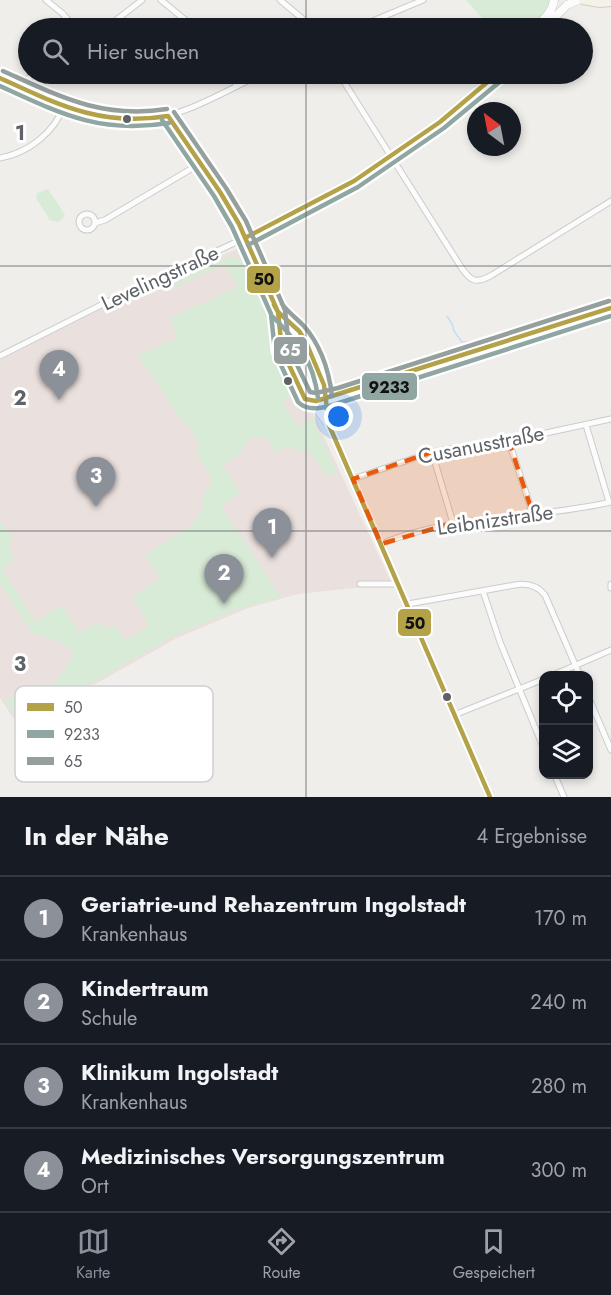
<!DOCTYPE html>
<html lang="de">
<head>
<meta charset="utf-8">
<style>
  :root { --surface:#171b24; --page:#20242c; --text:#f1f3f6; --muted:#9ea1a6; --line:#363941; --accent:#8c9099 }
  body { margin:0; font-family:Jost,sans-serif; background:var(--page); color:var(--text) }
  .controls { position:absolute; right:18px; bottom:18px; display:grid; overflow:hidden; border-radius:12px; box-shadow:0 3px 9px #0003 }
  .controls button { width:54px; height:54px; display:grid; place-items:center; padding:0; border:0; border-bottom:2px solid var(--line); background:var(--surface); color:var(--text); font:30px sans-serif }
  .compass { position:absolute; left:467px; top:102px; width:54px; height:54px; border-radius:50%; background:var(--surface); box-shadow:0 3px 9px #0003; rotate:328deg }
  .you { position:absolute; left:339px; top:417px; width:21px; height:21px; margin:-15px; border:4px solid #fff; border-radius:50%; background:#1a73e8; box-shadow:0 0 0 9px #1a73e833 }
  .badge { display:grid; place-items:center; width:39px; height:39px; border-radius:50%; background:var(--accent); color:#fff; font-size:20px; font-weight:700 }
  .pin { position:absolute; translate:-50% -50px; filter:drop-shadow(0 2px 3px #0008) }
  .pin::after { content:''; position:absolute; top:32px; width:21px; height:18px; background:inherit; clip-path:polygon(0 0,100% 0,50% 100%) }
  .list { margin:0; padding:0; list-style:none }
  h2 { display:flex; justify-content:space-between; align-items:center; height:78px; margin:0; padding:0 24px; font-size:26px }
  h2 small { font-size:20px; font-weight:400; color:var(--muted) }
  .list li { display:grid; grid-template-columns:39px 1fr auto; gap:18px; align-items:center; box-sizing:border-box; height:84px; padding:0 24px; border-top:2px solid var(--line) }
  .list b { display:block; font-size:22px; white-space:nowrap }
  .list p { margin:0; font-size:20px; white-space:nowrap; color:var(--muted) }
  .list em { font-size:20px; font-style:normal; color:var(--muted) }
  .icon { flex:none; width:33px; height:33px; fill:none; stroke:currentColor; stroke-width:2; stroke-linecap:round; stroke-linejoin:round }
  .map { position:relative; flex:none; width:611px; height:797px; overflow:hidden }
  .search { position:absolute; background:var(--surface); box-shadow:0 3px 9px #0003; left:18px; right:18px; top:18px; height:66px; display:flex; align-items:center; gap:15px; box-sizing:border-box; padding:0 21px; border-radius:33px; color:var(--muted); font-size:22px }
  .sheet { height:414px; background:var(--surface) }
  nav { display:flex; justify-content:space-around; align-items:center; box-sizing:border-box; height:84px; border-top:2px solid var(--line); background:var(--surface); font-size:16px; color:var(--muted) }
  nav a { display:grid; justify-items:center; gap:3px }
  nav .on { color:var(--accent) }
  .map>svg:first-child { display:block }
</style>
</head>
<body>
<div class="map">
<svg width="611" height="797" viewBox="0 0 611 797">
  <rect width="100%" height="100%" fill="#efeeea"/>
  <path fill="#eae0de" d="M 237,249 L 392,584 L 298,594 L 248,608 L 177,638 L 19,727 L 0,698 L 0,360 L 48,331 Z"/>
  <path fill="#d8ebd6" d="M 466,0 L 552,0 L 550,7 L 532,28 L 491,28 Z
    M 48,189 L 65,215 L 59,222 L 50,220 L 36,198 L 37,193 Z
    M 231,256 L 241,260 L 264,309 L 268,322 L 269,336 L 293,395 L 282,402 L 298,427 L 311,418 L 314,422 L 337,472 L 330,475 C 318,470 317,454 304,450 L 297,453 L 294,449 L 285,447 L 275,453 L 267,438 L 258,437 L 248,440 L 238,456 L 223,465 L 240,493 L 221,506 L 281,597 L 238,609 L 175,635 L 19,724 L 5,700 L 33,685 L 55,684 L 74,655 L 62,643 L 32,633 L 0,583 L 0,521 L 11,534 L 10,553 L 14,560 L 2,568 L 35,622 L 62,605 L 79,633 L 100,621 L 105,629 L 114,625 L 125,640 L 150,626 L 132,597 L 160,579 L 145,555 L 192,525 L 205,505 L 201,499 L 213,480 L 196,452 L 199,443 L 186,423 L 180,418 L 138,355 L 178,338 L 169,319 L 237,287 L 225,264 L 165,292 L 164,288 Z"/>
  <g fill="none" stroke-linecap="round" stroke-linejoin="round">
    <path stroke="#bfe0f9" stroke-width="1.5" d="M 447,316 L 452,324 L 454,331 L 462,342 L 470,342 L 611,298"/>
    <defs>
      <path id="street" d="M 46,0 L 62,13 L 75,28
        M 161,0 L 195,28
        M 280,0 L 304,20 L 310,28
        M 106,28 L 142,0
        M 356,28 L 423,0
        M 228,74 L 237,85
        M 339,74 L 461,267 C 471,282 476,284 492,275 L 611,201
        M 0,78 C 44,97 91,124 140,121 C 179,119 226,91 261,74
        M 17,85 L 36,74
        M 0,158 C 28,153 54,133 64,106
        M79 222a8 8 0 1 1 16 0a8 8 0 1 1-16 0Z
        M 95,223 L 105,220 L 201,163
        M 0,356 L 107,302 L 245,238 L 220,192 L 168,116
        M 325,397 L 340,395 L 611,308
        M 586,425 L 609,502
        M 508,439 L 533,514
        M 432,452 L 453,523
        M 353,479 L 432,452 L 546,433 L 611,419
        M 381,544 C 454,513 535,520 611,502
        M 360,584 L 399,584
        M 611,584 L 611,588
        M 483,591 L 500,642 L 544,749
        M 408,604 L 515,585 C 527,583 537,585 545,595 L 580,676
        M 551,676 L 611,650
        M 588,696 L 611,750
        M 454,715 L 544,679
        M 554,774 L 564,797"/>
      <path id="secondary" d="M 535,28 C 543,20 553,12 554,0
        M 544,28 L 567,5 L 578,0
        M 278,312 L 299,331 L 306,342 L 324,385 L 328,424
        M 490,797 L 329,425 L 311,400 L 285,344 L 279,326 L 278,312 L 245,238 L 354,181 L 440,122 L 497,74"/>
      <path id="primary" d="M 583,0 L 600,3 L 611,2"/>
    </defs>
    <use href="#street" stroke="#cbcccc" stroke-width="7"/>
    <use href="#secondary" stroke="#cacacb" stroke-width="9"/>
    <use href="#primary" stroke="#d7ceb8" stroke-width="10"/>
    <use href="#street" stroke="#fdfcfc" stroke-width="5"/>
    <use href="#secondary" stroke="#fdfcfc" stroke-width="8"/>
    <use href="#primary" stroke="#f4f2e9" stroke-width="8"/>
    <defs>
      <path id="bus-1" d="M 0,78 C 59,105 101,127 168,116
        M 168,116 L 220,192 L 239,224 L 278,312 L 299,331 L 306,342 L 324,385 L 329,425 L 490,797
        M 245,238 L 354,181 L 440,122 L 497,74
        M 274,305 L 278,312 L 282,350 L 305,399 L 316,401 L 611,308"/>
      <path id="bus-2" d="M 0,86 C 61,114 100,134 169,123
        M 162,120 L 214,196 L 232,227 L 271,314 L 275,352 L 298,402 C 310,414 329,406 342,402 L 611,316
        M 248,245 L 358,187 L 444,128 L 502,80
        M 273,317 C 299,343 313,360 318,398"/>
      <path id="bus-3" d="M 3,71 C 61,97 102,119 167,109
        M 174,112 L 226,188 L 246,221 L 285,310 L 289,348 L 310,392 L 316,393 L 338,388 L 609,301
        M 282,304 C 288,312 296,318 303,325 C 320,344 329,371 332,396"/>
    </defs>
    <use href="#bus-1" stroke="#fff" stroke-width="9"/>
    <use href="#bus-2" stroke="#fff" stroke-width="9"/>
    <use href="#bus-3" stroke="#fff" stroke-width="9"/>
    <use href="#bus-1" stroke="#b4a249" stroke-width="4.5"/>
    <use href="#bus-2" stroke="#8fa6a2" stroke-width="4.5"/>
    <use href="#bus-3" stroke="#95a09e" stroke-width="4.5"/>
  </g>
  <path fill="#e8590c" fill-opacity="0.2" stroke="#e8590c" stroke-width="4.5" stroke-dasharray="12 8" stroke-linejoin="round" d="M 508,439 L 533,514 L 453,523 L 381,544 L 353,479 L 432,452 Z"/>
  <path fill="none" stroke="#5f6368" stroke-width="1.5" stroke-opacity="0.55" d="M 306,0 L 306,28M 306,74 L 306,797M 0,266 L 611,266M 0,531 L 611,531"/>
  <g fill="#5f6368" stroke="#fff" stroke-width="2">
    <circle cx="127" cy="119" r="5"/>
    <circle cx="288" cy="381" r="5"/>
    <circle cx="447" cy="697" r="5"/>
  </g>
  <g text-anchor="middle" dominant-baseline="central" stroke-width="6" stroke-linejoin="round" paint-order="stroke">
    <g font-size="21" fill="#5f6368" stroke="#fff">
      <text transform="translate(160 278) rotate(-25)">Levelingstraße</text>
      <text transform="translate(481 445) rotate(-11)">Cusanusstraße</text>
      <text transform="translate(495 520) rotate(-8)">Leibnizstraße</text>
    </g>
  </g>
  <rect x="15" y="686" width="198" height="96" rx="9" fill="#fff" stroke="#cfd0d2" stroke-width="1.5"/>
  <rect x="27" y="703" width="27" height="8" fill="#b4a249"/>
  <rect x="27" y="730" width="27" height="8" fill="#8fa6a2"/>
  <rect x="27" y="757" width="27" height="8" fill="#95a09e"/>
  <g font-size="16" fill="#5f6368">
    <text x="64" y="713">50</text>
    <text x="64" y="740">9233</text>
    <text x="64" y="767">65</text>
  </g>
  <g font-size="20" text-anchor="middle" font-weight="bold" fill="#5f6368" stroke="#fff" stroke-width="6" stroke-linejoin="round" paint-order="stroke">
    <text x="20" y="140">1</text>
    <text x="20" y="405">2</text>
    <text x="20" y="671">3</text>
  </g>
  <g stroke="#fff" stroke-width="2">
    <rect x="246" y="265" width="35" height="29" rx="6" fill="#b4a249"/>
    <rect x="273" y="336" width="35" height="29" rx="6" fill="#95a09e"/>
    <rect x="361" y="372" width="57" height="29" rx="6" fill="#8fa6a2"/>
    <rect x="397" y="608" width="35" height="29" rx="6" fill="#b4a249"/>
  </g>
  <g font-size="16" text-anchor="middle" font-weight="bold" fill="#fff">
    <text x="290" y="356">65</text>
  </g>
  <g font-size="16" text-anchor="middle" font-weight="bold" fill="#111">
    <text x="264" y="285">50</text>
    <text x="389" y="393">9233</text>
    <text x="415" y="629">50</text>
  </g>
</svg>
<div class="controls">
<button><svg class="icon" aria-label="locate" viewBox="0 0 24 24"><circle cx="12" cy="12" r="6"/><path d="M12 2v4M12 18v4M2 12h4M18 12h4"/></svg></button>
<button><svg class="icon" aria-label="layers" viewBox="0 0 24 24"><path d="M12 4l9 5-9 5-9-5zM3 14l9 5 9-5"/></svg></button>
</div>
<svg class="compass" viewBox="-18 -18 36 36"><path d="M0-13l5 13h-10z" fill="#e53935"/><path d="M0 13l5-13h-10z" fill="#9ea1a6"/></svg>
<div class="you"></div>
<div class="pin badge" style="left:272px;top:558px">1</div>
<div class="pin badge" style="left:224px;top:604px">2</div>
<div class="pin badge" style="left:96px;top:507px">3</div>
<div class="pin badge" style="left:59px;top:400px">4</div>
<div class="search"><svg class="icon" aria-label="search" viewBox="0 0 24 24"><circle cx="10" cy="10" r="6"/><path d="M15 15l6 6"/></svg>Hier suchen</div>
</div>
<section class="sheet">
<h2>In der Nähe<small>4 Ergebnisse</small></h2>
<ul class="list">
<li><span class="badge">1</span><div><b>Geriatrie-und Rehazentrum Ingolstadt</b><p>Krankenhaus</p></div><em>170 m</em></li>
<li><span class="badge">2</span><div><b>Kindertraum</b><p>Schule</p></div><em>240 m</em></li>
<li><span class="badge">3</span><div><b>Klinikum Ingolstadt</b><p>Krankenhaus</p></div><em>280 m</em></li>
<li><span class="badge">4</span><div><b>Medizinisches Versorgungszentrum</b><p>Ort</p></div><em>300 m</em></li>
</ul>
</section>
<nav>
<a class="on"><svg class="icon" aria-label="map" viewBox="0 0 24 24"><path d="M3 6l6-2 6 2 6-2v14l-6 2-6-2-6 2zM9 4v14M15 6v14"/></svg>Karte</a>
<a><svg class="icon" aria-label="directions" viewBox="0 0 24 24"><path d="M12 3l9 9-9 9-9-9zM9 14v-3h6M13 9l2 2-2 2"/></svg>Route</a>
<a><svg class="icon" aria-label="saved" viewBox="0 0 24 24"><path d="M7 4h10v16l-5-4-5 4z"/></svg>Gespeichert</a>
</nav>
</body>
</html>
